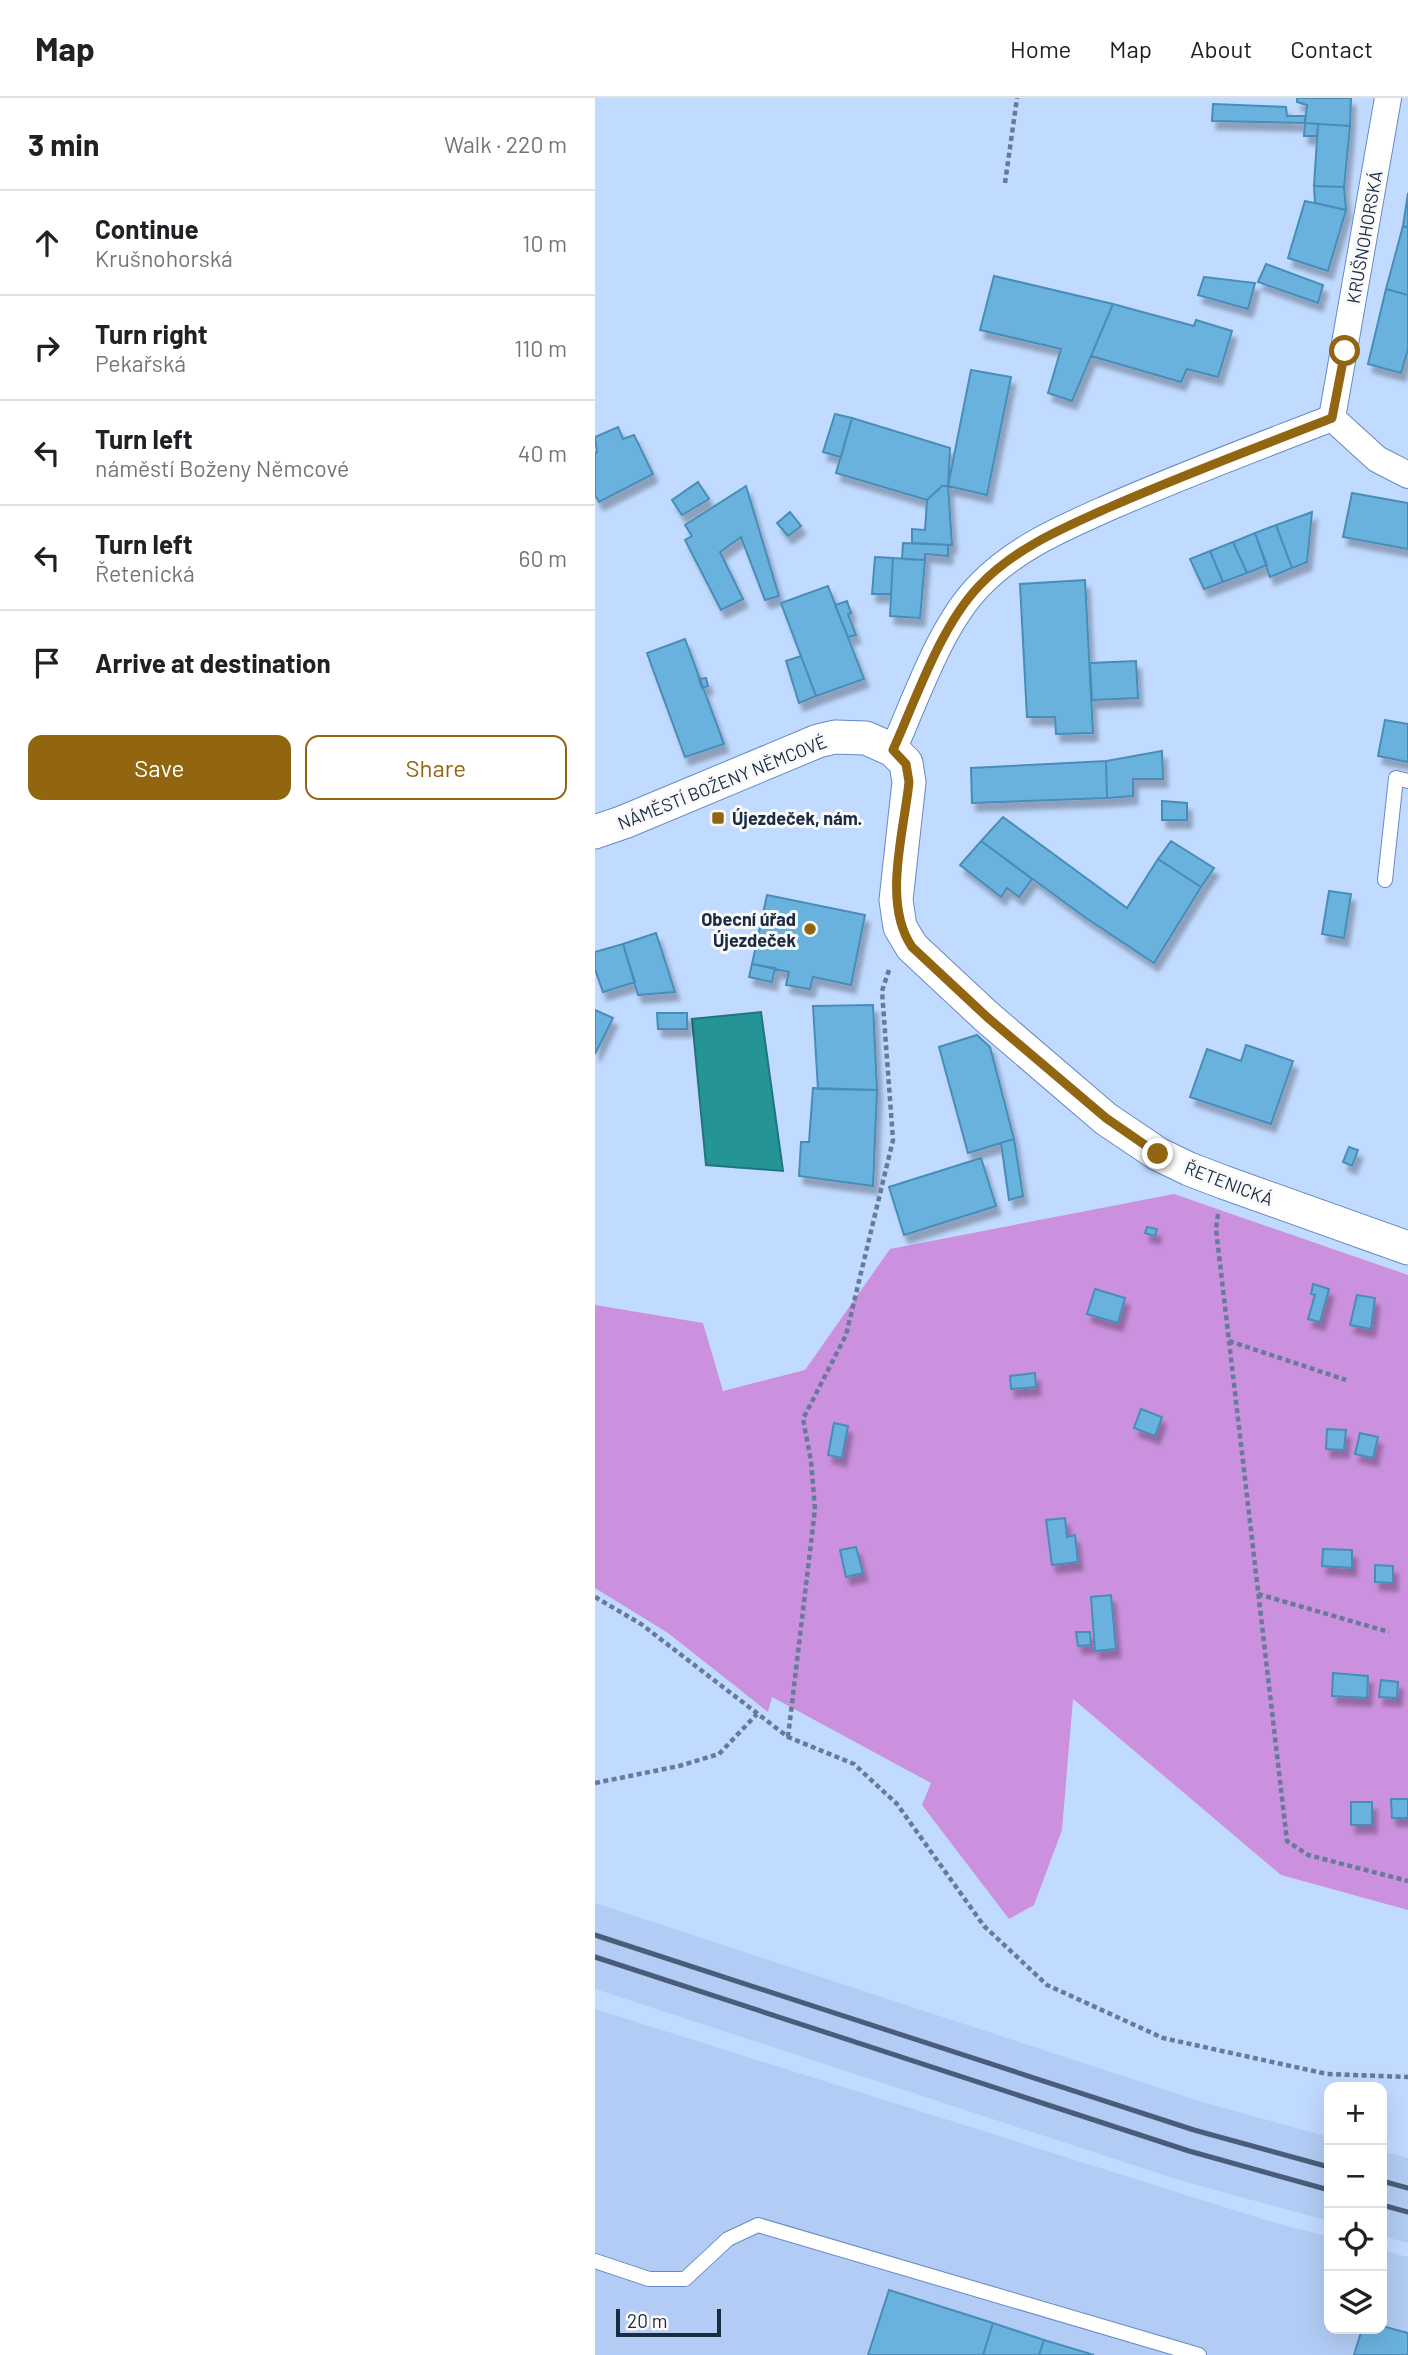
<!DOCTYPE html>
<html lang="en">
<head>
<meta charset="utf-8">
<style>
  :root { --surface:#fff; --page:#f2f2f2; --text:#202124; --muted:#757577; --line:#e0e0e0; --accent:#926611 }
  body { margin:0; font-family:Barlow,sans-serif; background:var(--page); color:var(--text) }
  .controls { position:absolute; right:21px; bottom:21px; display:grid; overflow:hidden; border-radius:14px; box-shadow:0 7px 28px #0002 }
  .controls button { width:63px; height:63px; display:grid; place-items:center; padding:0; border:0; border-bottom:2px solid var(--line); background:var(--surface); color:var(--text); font:35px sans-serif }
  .scale { position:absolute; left:21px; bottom:18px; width:105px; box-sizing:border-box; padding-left:7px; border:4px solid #1b2b42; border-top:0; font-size:19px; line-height:24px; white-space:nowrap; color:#1b2b42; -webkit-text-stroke:5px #f9f9f9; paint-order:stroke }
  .stop { position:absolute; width:21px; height:21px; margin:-16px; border:5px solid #926611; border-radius:50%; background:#fff }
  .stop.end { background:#926611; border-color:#fff; box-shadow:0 2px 7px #0008 }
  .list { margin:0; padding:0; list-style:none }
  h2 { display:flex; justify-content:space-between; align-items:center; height:91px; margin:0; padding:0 28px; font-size:30px }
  h2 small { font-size:23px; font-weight:400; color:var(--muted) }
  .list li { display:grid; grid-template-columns:46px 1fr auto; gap:21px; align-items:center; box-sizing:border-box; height:105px; padding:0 28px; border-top:2px solid var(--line) }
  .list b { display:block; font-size:26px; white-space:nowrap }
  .list p { margin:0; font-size:23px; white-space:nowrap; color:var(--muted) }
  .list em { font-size:23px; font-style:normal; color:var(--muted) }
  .actions { display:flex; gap:14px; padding:21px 28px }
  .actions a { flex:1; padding:16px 0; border:2px solid var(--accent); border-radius:14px; text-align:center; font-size:24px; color:var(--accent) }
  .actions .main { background:var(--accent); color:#fff }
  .icon { flex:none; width:38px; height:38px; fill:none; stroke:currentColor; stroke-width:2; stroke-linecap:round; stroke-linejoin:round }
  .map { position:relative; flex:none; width:813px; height:2257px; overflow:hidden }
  header { display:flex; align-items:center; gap:42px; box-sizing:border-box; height:98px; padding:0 35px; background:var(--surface); border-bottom:2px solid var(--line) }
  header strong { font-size:33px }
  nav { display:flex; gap:38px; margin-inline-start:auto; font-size:24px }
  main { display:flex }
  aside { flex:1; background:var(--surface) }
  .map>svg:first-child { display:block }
</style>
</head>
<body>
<header>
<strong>Map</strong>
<nav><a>Home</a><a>Map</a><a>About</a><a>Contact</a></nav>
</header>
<main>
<aside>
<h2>3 min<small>Walk · 220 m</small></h2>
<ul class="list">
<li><svg class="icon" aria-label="ahead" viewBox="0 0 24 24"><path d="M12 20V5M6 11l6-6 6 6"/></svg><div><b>Continue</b><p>Krušnohorská</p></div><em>10 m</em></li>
<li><svg class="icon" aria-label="right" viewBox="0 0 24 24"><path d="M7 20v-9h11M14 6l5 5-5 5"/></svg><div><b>Turn right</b><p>Pekařská</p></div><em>110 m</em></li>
<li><svg class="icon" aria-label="left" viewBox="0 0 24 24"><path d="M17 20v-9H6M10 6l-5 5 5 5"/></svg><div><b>Turn left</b><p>náměstí Boženy Němcové</p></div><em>40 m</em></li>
<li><svg class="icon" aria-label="left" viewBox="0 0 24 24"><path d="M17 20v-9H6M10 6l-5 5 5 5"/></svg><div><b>Turn left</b><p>Řetenická</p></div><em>60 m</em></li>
<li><svg class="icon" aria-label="arrive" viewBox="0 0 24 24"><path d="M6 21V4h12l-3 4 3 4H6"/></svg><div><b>Arrive at destination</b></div></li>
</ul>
<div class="actions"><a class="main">Save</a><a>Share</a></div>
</aside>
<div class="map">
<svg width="813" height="2257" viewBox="0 0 813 2257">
  <defs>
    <filter id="shadow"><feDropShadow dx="4.5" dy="8" stdDeviation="2" flood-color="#0004"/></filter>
  </defs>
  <rect width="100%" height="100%" fill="#c1daff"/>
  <path fill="#b2ccf5" d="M 0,1805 L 607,2004 L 734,2039 L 734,2123 L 584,2082 L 0,1891 Z
    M 0,1911 L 677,2124 L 734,2139 L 734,2231 L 787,2231 L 787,2152 L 813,2159 L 813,2257 L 0,2257 Z
    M 787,2053 L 813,2060 L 813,2145 L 787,2138 Z"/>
  <path fill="#cb91de" d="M 579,1096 L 813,1177 L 813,1812 L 686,1777 L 478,1601 L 467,1732 L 439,1807 L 414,1821 L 327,1707 L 336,1685 L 177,1599 L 173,1614 L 73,1535 L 0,1490 L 0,1207 L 108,1225 L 128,1293 L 210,1272 L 295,1151 Z"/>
  <path fill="#259497" stroke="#22747e" stroke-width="2" d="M 166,914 L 188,1073 L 111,1067 L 97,921 Z"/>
  <path fill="#6bb2de" stroke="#478db8" stroke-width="2" filter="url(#shadow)" d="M 702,0 L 756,0 L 755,28 L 710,25 L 712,7 L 702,4 Z
    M 618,6 L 691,9 L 692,18 L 710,18 L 710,25 L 617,23 Z
    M 710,25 L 723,26 L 722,38 L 709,38 Z
    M 723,26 L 755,28 L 749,89 L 719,88 Z
    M 719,88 L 749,89 L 751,112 L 720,105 Z
    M 813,95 L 813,129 L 808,128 Z
    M 710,103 L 751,112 L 733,173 L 693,160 Z
    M 808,128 L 813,129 L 813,197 L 791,191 Z
    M 671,166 L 728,187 L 723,205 L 663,184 Z
    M 399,178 L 518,206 L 477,303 L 453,295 L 466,251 L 385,232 Z
    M 609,179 L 660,185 L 653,211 L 603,197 Z
    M 791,191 L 813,197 L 813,251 L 806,275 L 773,266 Z
    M 518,206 L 599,228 L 601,222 L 637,233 L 623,279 L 592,271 L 586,284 L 496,258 Z
    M 376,272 L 416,279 L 392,397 L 353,388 Z
    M 240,316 L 257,320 L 246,359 L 228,354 Z
    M 257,320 L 355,350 L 353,388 L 347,388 L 332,402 L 241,375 Z
    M 23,329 L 28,341 L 39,337 L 58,376 L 4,404 L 0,397 L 0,355 L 2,354 L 0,339 Z
    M 103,384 L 114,401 L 87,417 L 77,402 Z
    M 151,388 L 184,498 L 170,502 L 146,439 L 125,454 L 148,501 L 126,512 L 90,442 L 97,438 L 90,427 Z
    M 347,388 L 353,388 L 357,447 L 317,445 L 317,431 L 330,432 L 332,402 Z
    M 757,395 L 813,405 L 813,451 L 748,439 Z
    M 195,414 L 206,428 L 193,438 L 182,425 Z
    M 717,414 L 712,464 L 697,470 L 681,427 Z
    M 681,427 L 697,470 L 675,479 L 660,435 Z
    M 660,435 L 672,467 L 652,475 L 638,444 Z
    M 638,444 L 652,475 L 628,484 L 615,453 Z
    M 308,445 L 353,447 L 353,458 L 330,456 L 330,462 L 307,461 Z
    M 615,453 L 628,484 L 609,491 L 595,461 Z
    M 280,459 L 298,460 L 296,496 L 277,496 Z
    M 298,460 L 330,462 L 325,520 L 295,518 Z
    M 490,482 L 498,635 L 461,636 L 460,619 L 432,619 L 425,486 Z
    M 233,488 L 269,581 L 221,598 L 186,505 Z
    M 252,503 L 256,515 L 253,516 L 261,537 L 253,539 L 240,507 Z
    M 90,541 L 129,646 L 90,659 L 52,555 Z
    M 206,558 L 221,598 L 204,605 L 191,563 Z
    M 541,563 L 543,600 L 497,602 L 495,565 Z
    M 111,580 L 113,588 L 107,590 L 104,581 Z
    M 790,622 L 813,626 L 813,664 L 783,658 Z
    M 567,653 L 568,681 L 538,681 L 538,698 L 512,700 L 511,663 Z
    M 511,663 L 512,700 L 377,705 L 376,670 Z
    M 567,703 L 592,705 L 592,722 L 567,722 Z
    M 408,719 L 532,810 L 563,761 L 606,789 L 559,865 L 491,820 L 386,743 Z
    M 386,743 L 437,781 L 424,799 L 412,790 L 406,799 L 365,767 Z
    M 576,743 L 619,770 L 606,789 L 563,761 Z
    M 734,793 L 756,796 L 749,840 L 727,836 Z
    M 172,797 L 270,817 L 256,887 L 218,879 L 215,891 L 191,887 L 194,874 L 157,866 Z
    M 61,835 L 80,894 L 43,897 L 28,846 Z
    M 28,846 L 40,884 L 8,894 L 0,871 L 0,854 Z
    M 157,866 L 180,870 L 177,884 L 154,879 Z
    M 278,907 L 282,992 L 223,991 L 218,908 Z
    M 0,912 L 18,920 L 0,956 Z
    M 62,915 L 92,915 L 92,931 L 63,931 Z
    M 382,937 L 395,949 L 419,1041 L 373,1055 L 344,949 Z
    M 651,947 L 698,963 L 676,1026 L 595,999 L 612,951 L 646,963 Z
    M 218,990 L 282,992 L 278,1088 L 204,1078 L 206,1044 L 214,1044 Z
    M 419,1041 L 428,1098 L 414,1102 L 406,1045 Z
    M 754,1049 L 763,1052 L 757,1068 L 748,1064 Z
    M 386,1060 L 401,1108 L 309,1137 L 294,1089 Z
    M 552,1129 L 562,1131 L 560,1138 L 550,1135 Z
    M 718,1186 L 734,1191 L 725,1224 L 713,1221 L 720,1197 L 716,1196 Z
    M 500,1191 L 530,1200 L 523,1225 L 492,1216 Z
    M 762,1197 L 780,1200 L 776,1231 L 755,1227 Z
    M 440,1275 L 441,1289 L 416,1291 L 415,1278 Z
    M 546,1311 L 567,1319 L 560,1338 L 539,1330 Z
    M 239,1325 L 253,1328 L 247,1360 L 233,1357 Z
    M 732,1331 L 751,1332 L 749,1352 L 731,1351 Z
    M 765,1335 L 783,1339 L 778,1360 L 760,1356 Z
    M 470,1420 L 472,1439 L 480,1437 L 483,1464 L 457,1467 L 451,1422 Z
    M 261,1449 L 268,1475 L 251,1479 L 245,1452 Z
    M 728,1451 L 757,1452 L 757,1470 L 727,1468 Z
    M 780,1467 L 798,1468 L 798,1485 L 780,1484 Z
    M 516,1497 L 521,1551 L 500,1553 L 496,1499 Z
    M 481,1534 L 495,1534 L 496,1547 L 483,1548 Z
    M 738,1575 L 773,1578 L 772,1600 L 737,1598 Z
    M 786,1582 L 803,1584 L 802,1600 L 784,1599 Z
    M 796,1701 L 813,1701 L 813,1720 L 797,1720 Z
    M 756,1704 L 777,1704 L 777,1727 L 756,1727 Z
    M 294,2192 L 398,2225 L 388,2257 L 273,2257 Z
    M 398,2225 L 449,2242 L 444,2257 L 388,2257 Z
    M 787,2228 L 813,2235 L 813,2257 L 759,2257 L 767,2231 L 787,2231 Z
    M 449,2242 L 499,2257 L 444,2257 Z"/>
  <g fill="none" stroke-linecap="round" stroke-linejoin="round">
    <defs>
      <path id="service" d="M 790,782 L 801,680 L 813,683
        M 0,2163 L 54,2181 L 90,2181 L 133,2141 L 163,2127 L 604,2257"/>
      <path id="minor" d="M 737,320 L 793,0
        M 298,652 C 321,601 345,528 384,488 C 420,450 468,430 515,409 C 588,377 663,349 737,320 L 782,361 L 813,377"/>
      <path id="tertiary" d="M 0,734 L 29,724 L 223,643 L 240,639 L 271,640 L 298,652 L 311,665 L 314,684 L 301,802 L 305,829 L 317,849 L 392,919 L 511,1021 L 563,1056 L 594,1071 L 628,1084 L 813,1150"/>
    </defs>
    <use href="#service" stroke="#648bc3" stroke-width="16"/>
    <use href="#minor" stroke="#648bc3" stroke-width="28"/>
    <use href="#tertiary" stroke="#648bc3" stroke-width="35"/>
    <path stroke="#677b99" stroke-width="4.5" stroke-dasharray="5 3.5" stroke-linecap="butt" d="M 410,85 L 422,0
      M 623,1116 L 621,1131 L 692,1743 L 713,1757 L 813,1783
      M 634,1243 L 751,1282
      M 663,1496 L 794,1534
      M 0,1499 L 46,1526 L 193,1639 L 259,1666 L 302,1706 L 389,1828 L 452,1887 L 568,1940 L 732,1976 L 813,1979
      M 193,1639 L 220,1411 L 216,1363 L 208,1321 L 251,1237 L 298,1042 L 287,893 L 294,872
      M 0,1685 L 84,1668 L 124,1656 L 162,1616"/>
    <use href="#service" stroke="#fff" stroke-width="14"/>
    <use href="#minor" stroke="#fff" stroke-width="26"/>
    <use href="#tertiary" stroke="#fff" stroke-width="33"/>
    <path stroke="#4a5d78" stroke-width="5" d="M 0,1837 L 599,2032 L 734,2069
      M 0,1859 L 594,2053 L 734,2092
      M 787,2083 L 813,2090
      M 787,2107 L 813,2114"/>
  </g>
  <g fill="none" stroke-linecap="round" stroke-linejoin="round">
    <path stroke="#926611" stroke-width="9" d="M 563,1056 L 511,1020 L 392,919 L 317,849 C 287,805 309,734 314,684 L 311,666 L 298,652 C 321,601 345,529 384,488 C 420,450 468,430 515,409 C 588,377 663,349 737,320 L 750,253"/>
  </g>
  <g fill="#926611" stroke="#f9f9f9" stroke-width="2.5">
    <rect x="116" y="713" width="14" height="14" rx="3.5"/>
    <circle cx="215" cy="831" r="7"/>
  </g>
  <g text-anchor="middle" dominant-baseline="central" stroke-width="6" stroke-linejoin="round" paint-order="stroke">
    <g font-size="18" fill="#1b2b42" stroke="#f9f9f9">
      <text transform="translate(769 139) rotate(-80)">KRUŠNOHORSKÁ</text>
      <text transform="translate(127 684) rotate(-22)">NÁMĚSTÍ BOŽENY NĚMCOVÉ</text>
      <text transform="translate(634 1085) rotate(21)">ŘETENICKÁ</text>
    </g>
    <g font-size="18" font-weight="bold" fill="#1b2b42" stroke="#f9f9f9" text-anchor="start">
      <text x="137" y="720">Újezdeček, nám.</text>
      <text x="201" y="821" text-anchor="end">Obecní úřad<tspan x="201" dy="21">Újezdeček</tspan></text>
    </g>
  </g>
</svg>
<div class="controls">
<button>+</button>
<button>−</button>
<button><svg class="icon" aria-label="locate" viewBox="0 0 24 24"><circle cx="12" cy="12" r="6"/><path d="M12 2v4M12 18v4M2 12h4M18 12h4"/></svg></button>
<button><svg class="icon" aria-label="layers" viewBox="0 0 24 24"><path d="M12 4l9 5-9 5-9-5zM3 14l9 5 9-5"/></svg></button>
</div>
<div class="scale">20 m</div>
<div class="stop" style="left:750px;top:253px"></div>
<div class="stop end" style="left:563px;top:1056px"></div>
</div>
</main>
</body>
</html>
